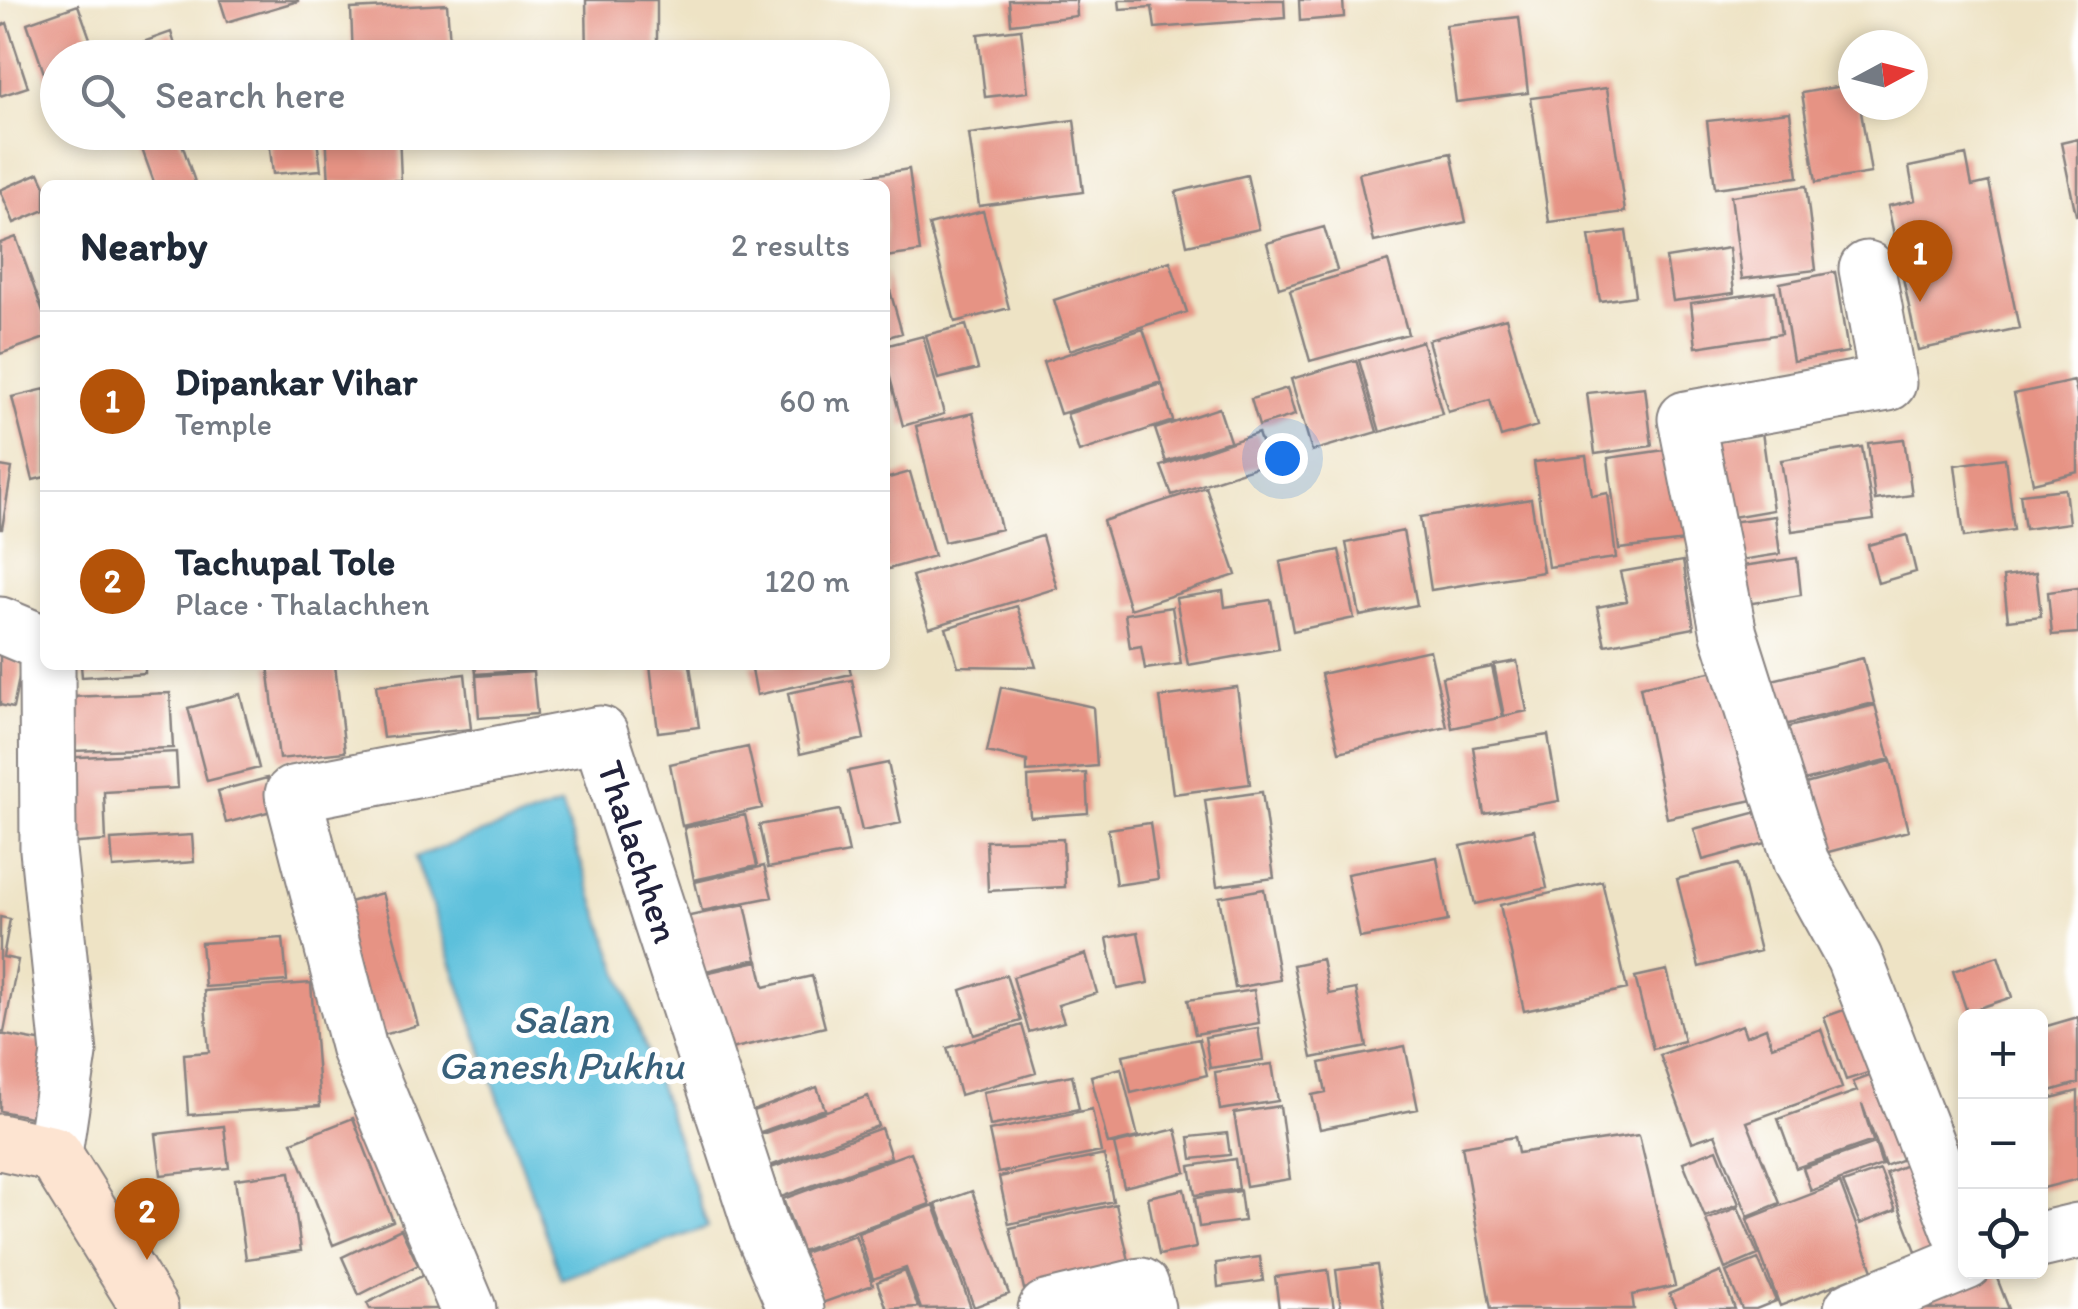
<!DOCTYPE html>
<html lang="en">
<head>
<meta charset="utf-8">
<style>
  :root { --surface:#fff; --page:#f2f2f3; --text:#1f2937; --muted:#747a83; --line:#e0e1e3; --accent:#b45309 }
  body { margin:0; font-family:Itim,sans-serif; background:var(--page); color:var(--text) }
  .controls { position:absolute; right:30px; bottom:30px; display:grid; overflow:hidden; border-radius:15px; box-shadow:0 5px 15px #0003 }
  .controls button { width:90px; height:90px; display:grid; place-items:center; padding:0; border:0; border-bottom:2px solid var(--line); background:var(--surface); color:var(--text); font:50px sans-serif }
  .compass { position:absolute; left:1838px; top:30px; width:90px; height:90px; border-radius:50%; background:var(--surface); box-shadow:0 5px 15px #0003; rotate:83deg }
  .you { position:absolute; left:1282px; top:458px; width:35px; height:35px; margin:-25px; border:8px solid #fff; border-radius:50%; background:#1a73e8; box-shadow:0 0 0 15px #1a73e833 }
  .badge { display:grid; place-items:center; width:65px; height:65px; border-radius:50%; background:var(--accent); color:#fff; font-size:32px; font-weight:700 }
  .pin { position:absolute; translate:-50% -82px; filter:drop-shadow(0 2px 5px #0008) }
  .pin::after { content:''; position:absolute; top:52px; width:35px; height:30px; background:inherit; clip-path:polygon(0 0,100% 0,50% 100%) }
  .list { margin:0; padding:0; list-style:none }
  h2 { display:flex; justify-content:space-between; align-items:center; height:130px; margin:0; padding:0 40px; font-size:42px }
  h2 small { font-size:32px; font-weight:400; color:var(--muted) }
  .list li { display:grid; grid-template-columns:65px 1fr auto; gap:30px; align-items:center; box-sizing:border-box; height:180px; padding:0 40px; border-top:2px solid var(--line) }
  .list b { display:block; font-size:38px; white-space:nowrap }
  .list p { margin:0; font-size:32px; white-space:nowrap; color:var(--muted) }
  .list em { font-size:32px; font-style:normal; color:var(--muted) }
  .icon { flex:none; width:55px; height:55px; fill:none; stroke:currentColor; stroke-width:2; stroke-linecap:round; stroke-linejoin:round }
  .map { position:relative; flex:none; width:2078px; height:1309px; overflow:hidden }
  .search { position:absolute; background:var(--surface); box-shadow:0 5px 15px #0003; left:40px; top:40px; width:850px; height:110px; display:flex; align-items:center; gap:25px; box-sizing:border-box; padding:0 35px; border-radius:55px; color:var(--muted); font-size:38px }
  .panel { position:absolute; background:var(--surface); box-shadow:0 5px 15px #0003; left:40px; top:180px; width:850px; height:490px; border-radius:15px }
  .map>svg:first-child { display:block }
</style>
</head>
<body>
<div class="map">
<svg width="2078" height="1309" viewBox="0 0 2078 1309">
  <rect width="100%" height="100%" fill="#fff"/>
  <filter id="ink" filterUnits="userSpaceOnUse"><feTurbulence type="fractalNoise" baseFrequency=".01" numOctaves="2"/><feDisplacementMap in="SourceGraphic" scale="20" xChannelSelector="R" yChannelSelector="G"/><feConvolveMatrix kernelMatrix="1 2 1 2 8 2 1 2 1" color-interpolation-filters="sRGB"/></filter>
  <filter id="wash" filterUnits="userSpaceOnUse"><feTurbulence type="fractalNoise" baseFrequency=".0048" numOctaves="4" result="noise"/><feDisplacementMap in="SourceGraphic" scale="40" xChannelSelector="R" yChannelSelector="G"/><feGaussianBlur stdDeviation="2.25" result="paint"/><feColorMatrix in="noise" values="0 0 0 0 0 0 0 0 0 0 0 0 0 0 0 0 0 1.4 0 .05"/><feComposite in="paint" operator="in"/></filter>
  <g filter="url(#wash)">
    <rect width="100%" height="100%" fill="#eee3c5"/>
    <path fill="#5cc0db" stroke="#3f718b" stroke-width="2.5" d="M 561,805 L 708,1227 L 561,1279 L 415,857 Z"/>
    <g id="blocks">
      <path fill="#e69384" d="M 220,0 L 298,0 L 298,1 L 227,22 Z
        M 586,0 L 657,0 L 657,58 L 587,58 Z
        M 1009,0 L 1076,0 L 1077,16 L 1011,24 Z
        M 1119,0 L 1284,0 L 1285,18 L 1155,28 L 1152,7 L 1120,9 Z
        M 1299,0 L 1343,0 L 1344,17 L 1300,21 Z
        M 447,4 L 451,55 L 353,58 L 351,9 Z
        M 78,5 L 97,58 L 58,58 L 58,88 L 50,91 L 27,23 Z
        M 1519,17 L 1528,93 L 1456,102 L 1446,25 Z
        M 7,23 L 28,87 L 0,96 L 0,26 Z
        M 1021,29 L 1028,92 L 985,97 L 978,34 Z
        M 171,32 L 179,58 L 133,58 L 129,47 Z
        M 718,49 L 719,58 L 661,58 L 660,50 Z
        M 1853,84 L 1853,105 L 1860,105 L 1871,173 L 1816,182 L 1802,93 Z
        M 1607,88 L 1625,212 L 1549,222 L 1531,98 Z
        M 1790,112 L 1798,177 L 1715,188 L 1707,121 Z
        M 1074,120 L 1083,192 L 979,206 L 969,134 Z
        M 152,132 L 178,132 L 196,185 L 155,185 L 138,138 Z
        M 268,132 L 316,132 L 321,170 L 273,174 Z
        M 326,132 L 399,132 L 401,180 L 329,184 Z
        M 2078,139 L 2078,215 L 2076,215 L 2061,143 Z
        M 1451,153 L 1466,222 L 1374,242 L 1359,173 Z
        M 1966,155 L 1972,186 L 1989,182 L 2019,328 L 1918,350 L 1888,206 L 1915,200 L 1909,167 Z
        M 909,169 L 920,252 L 885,257 L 885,185 L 814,185 Z
        M 39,173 L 45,186 L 45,210 L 14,223 L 0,190 Z
        M 1247,175 L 1259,229 L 1187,245 L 1176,192 Z
        M 1806,186 L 1816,270 L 1742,279 L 1731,196 Z
        M 983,211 L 1009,308 L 955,322 L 929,225 Z
        M 1324,227 L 1337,270 L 1279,288 L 1267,243 Z
        M 1626,231 L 1635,296 L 1600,301 L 1589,236 Z
        M 16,237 L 45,318 L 45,338 L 0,354 L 0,243 Z
        M 1729,248 L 1734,293 L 1673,301 L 1666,258 Z
        M 1170,261 L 1187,312 L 1070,350 L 1054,300 Z
        M 1388,261 L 1408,334 L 1310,361 L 1290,290 Z
        M 1835,272 L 1848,352 L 1793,361 L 1780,283 Z
        M 885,273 L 902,333 L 885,338 Z
        M 1775,291 L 1781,334 L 1696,347 L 1691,303 Z
        M 1506,318 L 1537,426 L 1501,437 L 1490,400 L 1448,412 L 1428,340 Z
        M 966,325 L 978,369 L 938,379 L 926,335 Z
        M 1143,329 L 1161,382 L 1060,414 L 1043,362 Z
        M 923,336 L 944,414 L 903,426 L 885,359 L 885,346 Z
        M 1422,341 L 1442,414 L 1380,432 L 1359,360 Z
        M 1356,360 L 1377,432 L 1312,451 L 1291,379 Z
        M 2074,381 L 2078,398 L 2078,472 L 2033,483 L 2014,394 Z
        M 1162,384 L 1173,421 L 1079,452 L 1067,414 Z
        M 1645,387 L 1652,446 L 1595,454 L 1587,393 Z
        M 1287,388 L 1295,415 L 1259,426 L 1251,399 Z
        M 45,389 L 45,477 L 33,480 L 12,397 Z
        M 1219,408 L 1230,441 L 1166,462 L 1155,429 Z
        M 973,413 L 1001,529 L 944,542 L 916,426 Z
        M 1762,432 L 1773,510 L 1715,520 L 1703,441 Z
        M 1258,433 L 1268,463 L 1172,495 L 1161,466 Z
        M 1904,439 L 1912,495 L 1875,500 L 1868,443 Z
        M 1862,447 L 1874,520 L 1792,531 L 1781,460 Z
        M 1679,448 L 1702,539 L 1619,549 L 1608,458 Z
        M 1586,456 L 1592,496 L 1608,493 L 1616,558 L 1548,567 L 1534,462 Z
        M 2005,458 L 2014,530 L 1964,537 L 1955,465 Z
        M 0,466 L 12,468 L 2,529 L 0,529 Z
        M 910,472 L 934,556 L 885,570 L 885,479 Z
        M 1206,487 L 1236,575 L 1130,609 L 1103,521 Z
        M 2065,489 L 2069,523 L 2025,529 L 2020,494 Z
        M 1531,499 L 1543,572 L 1431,590 L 1420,517 Z
        M 1775,516 L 1780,554 L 1721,563 L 1716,524 Z
        M 1403,531 L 1417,605 L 1360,616 L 1346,543 Z
        M 1907,535 L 1916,572 L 1878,583 L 1868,545 Z
        M 1042,536 L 1057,588 L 929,628 L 912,576 Z
        M 1339,550 L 1354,618 L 1293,631 L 1280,562 Z
        M 1797,558 L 1801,595 L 1728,607 L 1722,569 Z
        M 1683,561 L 1694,628 L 1605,645 L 1597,607 L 1627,601 L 1620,572 Z
        M 2036,573 L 2041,616 L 2008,620 L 2003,577 Z
        M 2078,588 L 2078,633 L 2052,635 L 2048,592 Z
        M 1223,591 L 1225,607 L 1271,600 L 1279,649 L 1188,665 L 1176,598 Z
        M 1017,606 L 1036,667 L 958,666 L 946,628 Z
        M 1172,607 L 1181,664 L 1145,669 L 1141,646 L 1130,648 L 1125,614 Z
        M 1430,650 L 1447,727 L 1339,752 L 1321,674 Z
        M 0,654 L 22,663 L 13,708 L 0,705 Z
        M 1863,658 L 1874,703 L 1780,726 L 1768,681 Z
        M 1517,661 L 1527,711 L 1504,716 L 1494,665 Z
        M 81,665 L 145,665 L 145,673 L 82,677 Z
        M 268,665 L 335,665 L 345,752 L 279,759 Z
        M 475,665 L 532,665 L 533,670 L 476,674 Z
        M 650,665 L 690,665 L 699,727 L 658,732 Z
        M 751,665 L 849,665 L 851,674 L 757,695 Z
        M 1492,667 L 1503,717 L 1452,728 L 1442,677 Z
        M 1729,668 L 1758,799 L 1667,818 L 1640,687 Z
        M 533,672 L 537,714 L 479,718 L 476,676 Z
        M 465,674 L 471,729 L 383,738 L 376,685 Z
        M 852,680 L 864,739 L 800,754 L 788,693 Z
        M 1001,687 L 1093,707 L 1097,766 L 1027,772 L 1027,761 L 987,752 Z
        M 1237,687 L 1250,784 L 1173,794 L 1160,697 Z
        M 170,693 L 173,748 L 71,751 L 70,697 Z
        M 240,694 L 259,768 L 207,781 L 188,708 Z
        M 1875,705 L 1890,759 L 1796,783 L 1781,729 Z
        M 1548,735 L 1559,801 L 1484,814 L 1473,747 Z
        M 748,747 L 762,808 L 682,826 L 670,764 Z
        M 176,752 L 178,788 L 104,792 L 106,841 L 65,844 L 61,758 Z
        M 1891,761 L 1908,831 L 1817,855 L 1798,786 Z
        M 888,763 L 901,823 L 862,831 L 848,771 Z
        M 1086,773 L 1088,813 L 1030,817 L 1028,777 Z
        M 267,778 L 275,810 L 226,823 L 218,791 Z
        M 1262,792 L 1274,878 L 1217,886 L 1205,800 Z
        M 840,810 L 849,853 L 768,868 L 759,825 Z
        M 1765,810 L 1773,841 L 1703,860 L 1694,829 Z
        M 745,815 L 757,866 L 694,880 L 684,828 Z
        M 1150,823 L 1158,879 L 1116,885 L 1108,829 Z
        M 1534,830 L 1547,888 L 1475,904 L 1461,846 Z
        M 192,835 L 194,862 L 113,868 L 111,840 Z
        M 1063,839 L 1065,887 L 988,891 L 986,841 Z
        M 1437,857 L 1448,921 L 1360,938 L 1347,874 Z
        M 1738,864 L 1760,951 L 1699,967 L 1677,879 Z
        M 764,866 L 772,897 L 702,911 L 695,882 Z
        M 1602,881 L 1627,989 L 1524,1011 L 1500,905 Z
        M 1264,889 L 1280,980 L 1235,988 L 1219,897 Z
        M 382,893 L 418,1025 L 370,1039 L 335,906 Z
        M 745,904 L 757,959 L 693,974 L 681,918 Z
        M 0,917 L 10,919 L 3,957 L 18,960 L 4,1032 L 0,1031 Z
        M 1138,932 L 1148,983 L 1117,989 L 1107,938 Z
        M 283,938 L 287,981 L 205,987 L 201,943 Z
        M 1086,954 L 1097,993 L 1058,1005 L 1064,1022 L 1029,1032 L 1013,977 Z
        M 1998,956 L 2012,997 L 1967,1012 L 1953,971 Z
        M 1322,959 L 1329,994 L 1356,989 L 1367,1047 L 1312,1058 L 1293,965 Z
        M 758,961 L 764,987 L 812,976 L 825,1027 L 722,1051 L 705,973 Z
        M 1667,970 L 1684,1041 L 1653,1049 L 1635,977 Z
        M 1006,975 L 1021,1021 L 974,1035 L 961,990 Z
        M 311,983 L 320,1106 L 188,1115 L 184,1054 L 209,1052 L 204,991 Z
        M 1254,990 L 1259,1023 L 1195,1034 L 1188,1000 Z
        M 1861,1004 L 1883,1068 L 1846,1080 L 1824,1017 Z
        M 2078,1017 L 2078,1083 L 2040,1094 L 2040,1028 Z
        M 1022,1025 L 1036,1073 L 960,1095 L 947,1048 Z
        M 1742,1025 L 1746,1036 L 1766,1028 L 1772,1046 L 1821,1029 L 1842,1088 L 1747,1122 L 1780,1203 L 1748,1216 L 1715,1134 L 1692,1142 L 1660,1055 Z
        M 1258,1028 L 1263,1060 L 1210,1068 L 1205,1037 Z
        M 0,1034 L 55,1044 L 41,1119 L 0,1111 Z
        M 1199,1039 L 1207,1075 L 1131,1093 L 1123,1055 Z
        M 1405,1046 L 1418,1109 L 1320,1129 L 1312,1095 L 1326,1092 L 1320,1063 Z
        M 1272,1064 L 1278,1101 L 1220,1110 L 1215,1072 Z
        M 1121,1068 L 1138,1137 L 1108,1144 L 1091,1076 Z
        M 1889,1069 L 1920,1153 L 1885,1166 L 1862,1104 L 1873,1141 L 1796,1168 L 1778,1119 L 1857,1091 L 1853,1082 Z
        M 1072,1075 L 1079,1109 L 990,1126 L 983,1092 Z
        M 817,1087 L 825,1109 L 758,1133 L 750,1112 Z
        M 2078,1091 L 2078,1179 L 2040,1189 L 2040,1101 Z
        M 868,1096 L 878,1126 L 770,1166 L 759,1135 Z
        M 1280,1106 L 1290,1179 L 1246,1186 L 1234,1113 Z
        M 1092,1109 L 1101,1152 L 998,1173 L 989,1131 Z
        M 353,1118 L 393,1221 L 333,1245 L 292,1142 Z
        M 224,1126 L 229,1168 L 161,1175 L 156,1134 Z
        M 881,1128 L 891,1157 L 781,1197 L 771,1168 Z
        M 1176,1129 L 1186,1172 L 1124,1187 L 1114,1144 Z
        M 1227,1133 L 1230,1155 L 1192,1159 L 1189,1137 Z
        M 1639,1135 L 1675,1286 L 1632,1295 L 1634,1309 L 1491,1309 L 1462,1146 L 1515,1137 L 1518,1153 Z
        M 1875,1143 L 1882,1165 L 1811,1191 L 1803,1168 Z
        M 1717,1149 L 1739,1204 L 1705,1217 L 1683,1162 Z
        M 911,1152 L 930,1204 L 802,1251 L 783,1199 Z
        M 1104,1155 L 1113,1201 L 1009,1224 L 999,1177 Z
        M 1924,1158 L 1955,1246 L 1919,1259 L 1886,1173 Z
        M 1235,1159 L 1239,1189 L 1195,1195 L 1190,1166 Z
        M 1880,1170 L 1896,1210 L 1860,1224 L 1843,1183 Z
        M 290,1172 L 301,1251 L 246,1259 L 235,1179 Z
        M 1840,1183 L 1873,1270 L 1780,1306 L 1747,1219 Z
        M 1184,1189 L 1196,1248 L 1159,1255 L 1148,1197 Z
        M 972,1191 L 1009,1294 L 974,1307 L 936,1204 Z
        M 1240,1191 L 1244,1221 L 1199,1227 L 1195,1198 Z
        M 1116,1204 L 1130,1265 L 1024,1289 L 1010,1228 Z
        M 934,1205 L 971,1308 L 921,1309 L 906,1268 L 873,1279 L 858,1233 Z
        M 1738,1207 L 1758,1255 L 1725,1269 L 1706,1220 Z
        M 401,1229 L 418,1265 L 359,1295 L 342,1257 Z
        M 855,1235 L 873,1285 L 822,1303 L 803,1253 Z
        M 1260,1257 L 1263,1281 L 1218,1287 L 1216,1263 Z
        M 1758,1259 L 1776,1301 L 1756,1309 L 1742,1309 L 1726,1272 Z
        M 1377,1265 L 1384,1309 L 1341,1309 L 1336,1270 Z
        M 1328,1270 L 1334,1309 L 1279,1309 L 1275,1277 Z
        M 905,1271 L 918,1307 L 887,1309 L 877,1282 Z
        M 1721,1272 L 1735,1309 L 1676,1309 L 1669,1294 Z
        M 1995,1273 L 2009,1309 L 1903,1309 Z
        M 424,1275 L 441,1309 L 370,1309 L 367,1303 Z"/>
    </g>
  </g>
  <g filter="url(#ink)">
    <use href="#blocks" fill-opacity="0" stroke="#888280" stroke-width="2.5"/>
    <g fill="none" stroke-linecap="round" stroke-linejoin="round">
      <defs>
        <g id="minor">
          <path d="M 1867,269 L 1888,383 L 1686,419 L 1729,634 L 1801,862 L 1854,958 L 1966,1246"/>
          <path d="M 0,625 L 45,644"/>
          <path d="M 47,665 L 48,850 L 69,1053 L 54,1154"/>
          <path d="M 2040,1240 L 2078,1231"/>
          <path id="s1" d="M 468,1309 L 359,1049 L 293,794 L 600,734 L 762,1230 L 796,1309"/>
          <path d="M 1046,1309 L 1141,1286 L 1147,1309"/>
          <path d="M 1852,1309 L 1966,1262"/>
        </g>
        <path id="secondary" d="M 0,1142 L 54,1154 L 150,1309"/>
      </defs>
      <use href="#minor" stroke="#888280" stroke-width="59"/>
      <use href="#secondary" stroke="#888280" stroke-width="59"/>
      <use href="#minor" stroke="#fff" stroke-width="55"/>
      <use href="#secondary" stroke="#fde4d1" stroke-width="55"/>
    </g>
  </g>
  <g text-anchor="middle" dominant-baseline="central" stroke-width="10" stroke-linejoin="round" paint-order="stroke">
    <g font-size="38" fill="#22223b" stroke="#fff">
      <text stroke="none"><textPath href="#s1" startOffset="982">Thalachhen</textPath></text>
    </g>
    <g font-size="40" font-style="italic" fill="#39617b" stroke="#fff">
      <text x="561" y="1019">Salan<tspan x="561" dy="46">Ganesh Pukhu</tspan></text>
    </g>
  </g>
</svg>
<div class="controls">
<button>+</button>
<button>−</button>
<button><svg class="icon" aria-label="locate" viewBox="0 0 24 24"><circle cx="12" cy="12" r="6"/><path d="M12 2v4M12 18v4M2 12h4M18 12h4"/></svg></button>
</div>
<svg class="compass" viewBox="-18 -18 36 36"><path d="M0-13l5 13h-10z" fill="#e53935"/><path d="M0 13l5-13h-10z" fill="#747a83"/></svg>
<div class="you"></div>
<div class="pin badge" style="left:1920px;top:302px">1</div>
<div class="pin badge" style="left:147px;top:1260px">2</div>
<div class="search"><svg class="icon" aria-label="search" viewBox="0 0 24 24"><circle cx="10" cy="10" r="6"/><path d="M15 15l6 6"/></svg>Search here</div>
<section class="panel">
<h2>Nearby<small>2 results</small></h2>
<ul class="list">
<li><span class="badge">1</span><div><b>Dipankar Vihar</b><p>Temple</p></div><em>60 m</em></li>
<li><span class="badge">2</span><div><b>Tachupal Tole</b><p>Place · Thalachhen</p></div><em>120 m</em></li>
</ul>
</section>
</div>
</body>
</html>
